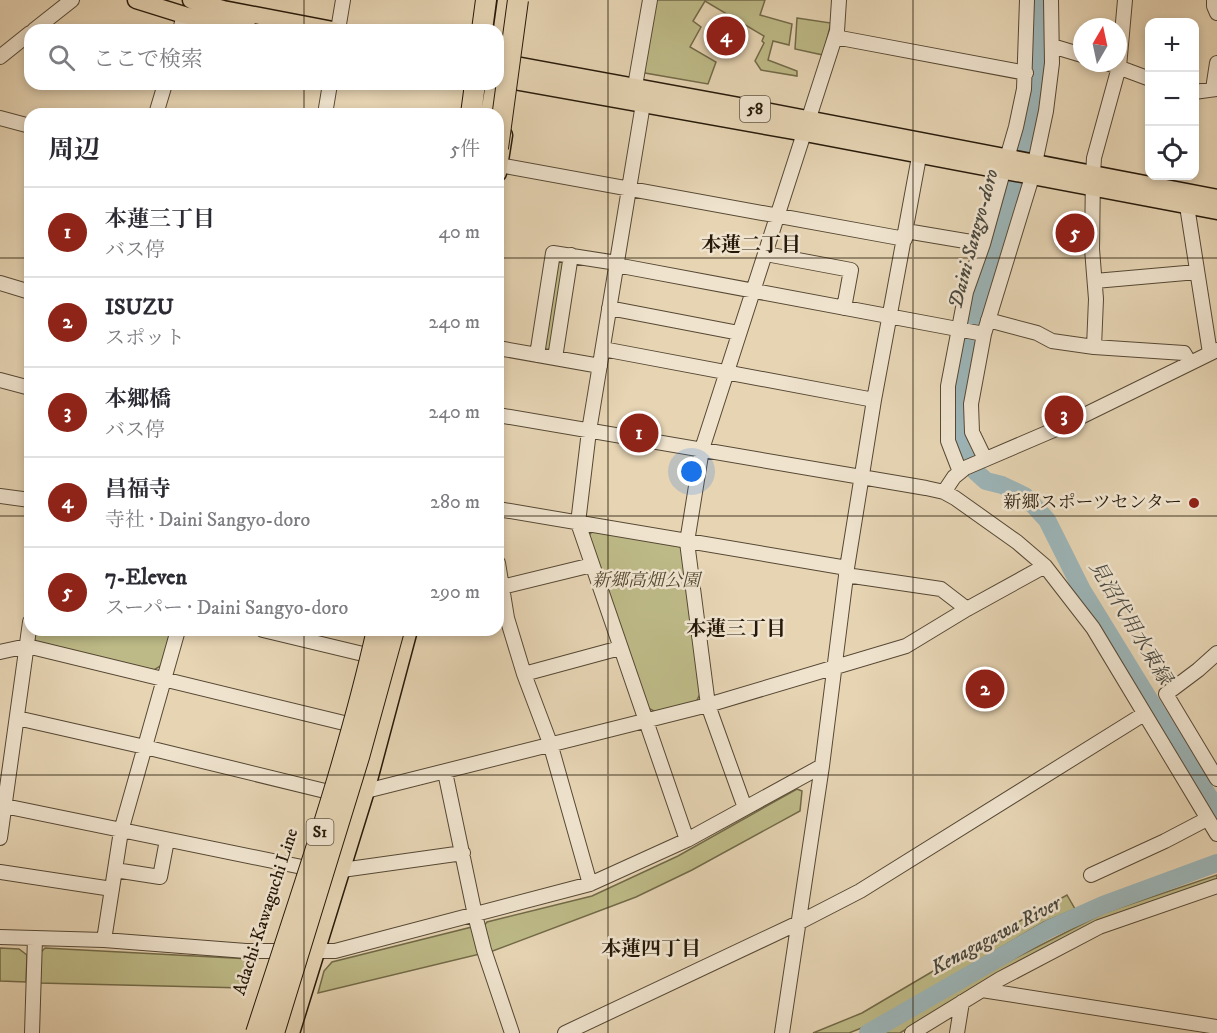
<!DOCTYPE html>
<html lang="ja">
<head>
<meta charset="utf-8">
<style>
  :root { --surface:#fff; --page:#f7f7f7; --text:#2b2b33; --muted:#7c7c81; --line:#e1e1e2; --accent:#8f2418 }
  body { margin:0; font-family:"IM FELL DW Pica","Noto Serif JP",serif; background:var(--page); color:var(--text) }
  .controls { position:absolute; right:18px; top:18px; display:grid; overflow:hidden; border-radius:12px; box-shadow:0 3px 9px #0003 }
  .controls button { width:54px; height:54px; display:grid; place-items:center; padding:0; border:0; border-bottom:2px solid var(--line); background:var(--surface); color:var(--text); font:30px sans-serif }
  .compass { position:absolute; left:1073px; top:18px; width:54px; height:54px; border-radius:50%; background:var(--surface); box-shadow:0 3px 9px #0003; rotate:9deg }
  .you { position:absolute; left:692px; top:472px; width:21px; height:21px; margin:-15px; border:4px solid #fff; border-radius:50%; background:#1a73e8; box-shadow:0 0 0 9px #1a73e833 }
  .badge { display:grid; place-items:center; width:39px; height:39px; border-radius:50%; background:var(--accent); color:#fff; font-size:20px; font-weight:700 }
  .pin { position:absolute; translate:-50% -50%; border:3px solid #fff; box-shadow:0 2px 6px #0006 }
  .list { margin:0; padding:0; list-style:none }
  h2 { display:flex; justify-content:space-between; align-items:center; height:78px; margin:0; padding:0 24px; font-size:26px }
  h2 small { font-size:20px; font-weight:400; color:var(--muted) }
  .list li { display:grid; grid-template-columns:39px 1fr auto; gap:18px; align-items:center; box-sizing:border-box; height:90px; padding:0 24px; border-top:2px solid var(--line) }
  .list b { display:block; font-size:22px; white-space:nowrap }
  .list p { margin:0; font-size:20px; white-space:nowrap; color:var(--muted) }
  .list em { font-size:20px; font-style:normal; color:var(--muted) }
  .icon { flex:none; width:33px; height:33px; fill:none; stroke:currentColor; stroke-width:2; stroke-linecap:round; stroke-linejoin:round }
  .map { position:relative; flex:none; width:1217px; height:1033px; overflow:hidden }
  .search { position:absolute; background:var(--surface); box-shadow:0 3px 9px #0003; left:24px; top:24px; width:480px; height:66px; display:flex; align-items:center; gap:15px; box-sizing:border-box; padding:0 21px; border-radius:18px; color:var(--muted); font-size:22px }
  .panel { position:absolute; background:var(--surface); box-shadow:0 3px 9px #0003; left:24px; top:108px; width:480px; height:528px; border-radius:18px }
  .map>svg:first-child { display:block }
</style>
</head>
<body>
<div class="map">
<svg width="1217" height="1033" viewBox="0 0 1217 1033">
  <rect width="100%" height="100%" fill="#e6d4b3"/>
  <filter id="stains"><feTurbulence type="fractalNoise" baseFrequency=".00333" numOctaves="4"/><feColorMatrix values="0 0 0 0 .2 0 0 0 0 .09 0 0 0 0 .02 0 0 0 .5 -.17"/></filter>
  <radialGradient id="worn" r=".72"><stop offset=".6" stop-color="#630" stop-opacity="0"/><stop offset="1" stop-color="#630" stop-opacity=".3"/></radialGradient>
  <path fill="#bdba87" stroke="#726a48" stroke-width="1.5" d="M 655,0 L 765,0 L 760,15 L 792,24 L 789,45 L 773,41 L 768,60 L 797,71 L 797,76 L 761,70 L 755,61 L 764,43 L 762,41 L 764,36 L 705,1 L 693,21 L 701,27 L 690,47 L 716,62 L 708,84 L 645,73 L 643,69 Z
    M 797,18 L 831,23 L 823,55 L 795,49 Z
    M 565,256 L 552,352 L 544,353 L 556,257 Z
    M 593,531 L 678,545 L 683,550 L 700,694 L 696,702 L 656,712 L 648,708 L 588,536 Z
    M 34,630 L 171,630 L 162,665 L 154,670 L 37,643 L 33,637 Z
    M 797,789 L 802,791 L 800,811 L 692,870 L 636,897 L 490,952 L 483,927 L 487,922 L 592,896 L 678,856 Z
    M 1217,875 L 1217,880 L 967,992 L 900,1033 L 881,1033 L 958,987 L 1104,913 Z
    M 1067,895 L 1075,909 L 1044,922 L 869,1025 L 849,1033 L 813,1033 L 862,1013 L 991,937 Z
    M 472,927 L 480,954 L 318,993 L 324,971 L 332,962 Z
    M 0,948 L 19,949 L 27,955 L 26,982 L 0,981 Z
    M 45,948 L 251,959 L 254,963 L 245,988 L 39,983 L 40,953 Z"/>
  <g fill="none" stroke-linecap="round" stroke-linejoin="round">
    <path stroke="#9cb5b8" stroke-width="18" d="M 1038,0 L 1035,93 L 1014,184 L 968,334 L 962,368 L 959,406 L 958,422 L 960,446 L 964,455 L 976,472 L 986,481 L 1002,485 L 1025,496 L 1047,520 L 1082,590 L 1217,810
      M 868,1033 L 1049,929 L 1103,905 L 1217,863"/>
    <defs>
      <path id="minor" d="M 1214,0 L 1214,6 L 1217,13
        M 34,30 L 72,0
        M 180,30 L 184,15
        M 338,30 L 343,0
        M 835,37 L 1026,73
        M 1052,46 L 1082,55
        M 0,57 L 30,33
        M 1107,63 L 1150,79
        M 635,86 L 650,0
        M 1213,89 L 1217,63
        M 1194,92 L 1217,89
        M 643,104 L 589,431 L 578,523 L 687,840
        M 156,114 L 165,84
        M 325,114 L 330,84
        M 0,118 L 30,126
        M 1007,158 L 1016,127 L 1024,89 L 1027,0
        M 499,165 L 905,239
        M 1187,206 L 1210,353
        M 906,231 L 983,244
        M 766,254 L 851,270 L 844,308
        M 616,265 L 984,334
        M 1095,281 L 1197,272
        M 0,283 L 30,292
        M 609,308 L 739,333
        M 988,320 L 1037,333 L 1052,341 L 1094,347 L 1184,353 L 1190,363
        M 1094,347 L 1096,299 L 1092,249 L 1093,174 L 1094,158 L 1119,67 L 1125,0
        M 498,348 L 600,366
        M 603,349 L 874,400
        M 537,355 L 553,253 L 617,263
        M 555,358 L 571,255
        M 0,380 L 30,388
        M 498,415 L 926,488 L 944,492 L 955,498 L 1017,542 L 1045,566 L 1093,628 L 1217,834
        M 985,459 L 972,432 L 971,404 L 984,334 L 1032,177 L 1046,111 L 1052,63 L 1051,0
        M 960,472 L 948,441 L 948,386 L 966,292 L 983,244 L 1003,172
        M 944,492 L 954,477 L 965,468 L 1056,429 L 1217,350
        M 0,496 L 30,500
        M 498,509 L 847,568
        M 498,563 L 507,618 L 524,674 L 550,743 L 590,884
        M 846,575 L 941,589 L 967,609
        M 498,588 L 592,565
        M 263,630 L 363,654
        M 0,652 L 27,646 L 344,723
        M 1217,653 L 1198,670 L 1166,694 L 1217,779
        M 524,674 L 620,648
        M 17,718 L 145,747 L 325,791
        M 445,772 L 475,915 L 484,950 L 512,1033
        M 366,791 L 708,705 L 906,646 L 967,609 L 1045,566
        M 0,805 L 302,867
        M 745,808 L 708,705 L 687,542 L 702,449 L 837,31 L 839,0
        M 0,838 L 30,622
        M 115,870 L 160,877 L 167,840
        M 342,870 L 463,853
        M 0,872 L 112,889
        M 1091,875 L 1165,841 L 1207,819
        M 0,937 L 104,940 L 246,951 L 290,951
        M 104,940 L 121,831 L 178,630
        M 309,951 L 335,951 L 590,884 L 687,840 L 822,766
        M 982,990 L 1217,1027
        M 32,1033 L 35,938
        M 565,1033 L 796,924 L 860,891 L 1144,714
        M 782,1033 L 822,766 L 847,568 L 874,400 L 921,146
        M 912,1033 L 1000,979 L 1099,927 L 1217,886
        M 957,1033 L 962,1002"/>
      <path id="major" d="M 136,0 L 184,15 L 250,30
        M 191,0 L 223,9 L 333,30
        M 499,62 L 734,105 L 1217,198
        M 498,78 L 805,133 L 1217,211
        M 498,173 L 504,135
        M 291,1033 L 366,791 L 409,630"/>
      <path id="highway" d="M 482,30 L 486,0
        M 498,72 L 508,0
        M 471,114 L 475,84
        M 491,114 L 496,84"/>
    </defs>
    <use href="#minor" stroke="#564834" stroke-width="16"/>
    <use href="#major" stroke="#26190a" stroke-width="19"/>
    <use href="#highway" stroke="#26190a" stroke-width="22"/>
    <use href="#minor" stroke="#efe3ce" stroke-width="14"/>
    <use href="#major" stroke="#e6d4b3" stroke-width="16"/>
    <use href="#highway" stroke="#e6d4b3" stroke-width="20"/>
    <defs>
      <path id="highway-bridge" d="M 498,148 L 518,0
        M 256,1033 C 299,900 346,767 377,630
        M 274,1033 L 359,757 L 394,630"/>
    </defs>
    <use href="#highway-bridge" stroke="#26190a" stroke-width="22" stroke-linecap="butt"/>
    <use href="#highway-bridge" stroke="#e6d4b3" stroke-width="20"/>
  </g>
  <path fill="none" stroke="#26190a" stroke-width="1.5" stroke-opacity="0.55" d="M 304,0 L 304,30M 608,0 L 608,1033M 913,0 L 913,1033M 304,84 L 304,114M 0,258 L 30,258M 498,258 L 1217,258M 0,516 L 30,516M 498,516 L 1217,516M 304,630 L 304,1033M 0,775 L 1217,775"/>
  <circle fill="#8f2418" stroke="#efe3ce" stroke-width="2" cx="1194" cy="503" r="6"/>
  <g text-anchor="middle" dominant-baseline="central" stroke-width="5" stroke-linejoin="round" paint-order="stroke">
    <g fill="#efe3ce" stroke="#625645" stroke-width="1.5">
      <rect x="740" y="96" width="30" height="26" rx="4.5"/>
      <rect x="306.5" y="819" width="27" height="26" rx="4.5"/>
    </g>
    <g font-size="16" font-weight="bold" fill="#26190a">
      <text x="755" y="109">58</text>
      <text x="320" y="832">S1</text>
    </g>
    <g font-size="18" fill="#26190a" stroke="#efe3ce" text-anchor="end">
      <text x="1182" y="503">新郷スポーツセンター</text>
    </g>
    <g font-size="18" font-style="italic" fill="#534930" stroke="#efe3ce">
      <text x="646" y="581">新郷高畑公園</text>
    </g>
    <g font-size="18" fill="#26190a" stroke="#efe3ce">
      <text transform="translate(266 912) rotate(-72)">Adachi-Kawaguchi Line</text>
    </g>
    <g font-size="20" font-style="italic" fill="#49483e" stroke="#efe3ce">
      <text transform="translate(974 239) rotate(-75)">Daini Sangyo-doro</text>
      <text transform="translate(1130 623) rotate(59)">見沼代用水東縁</text>
      <text transform="translate(996 936) rotate(-28)">Kenagagawa River</text>
    </g>
    <g font-size="20" font-weight="bold" fill="#26190a" stroke="#efe3ce">
      <text x="751" y="245">本蓮二丁目</text>
      <text x="736" y="629">本蓮三丁目</text>
      <text x="651" y="949">本蓮四丁目</text>
    </g>
  </g>
  <rect width="100%" height="100%" filter="url(#stains)"/>
  <rect width="100%" height="100%" fill="url(#worn)"/>
</svg>
<div class="controls">
<button>+</button>
<button>−</button>
<button><svg class="icon" aria-label="locate" viewBox="0 0 24 24"><circle cx="12" cy="12" r="6"/><path d="M12 2v4M12 18v4M2 12h4M18 12h4"/></svg></button>
</div>
<svg class="compass" viewBox="-18 -18 36 36"><path d="M0-13l5 13h-10z" fill="#e53935"/><path d="M0 13l5-13h-10z" fill="#7c7c81"/></svg>
<div class="you"></div>
<div class="pin badge" style="left:639px;top:433px">1</div>
<div class="pin badge" style="left:985px;top:689px">2</div>
<div class="pin badge" style="left:1064px;top:415px">3</div>
<div class="pin badge" style="left:726px;top:36px">4</div>
<div class="pin badge" style="left:1075px;top:233px">5</div>
<div class="search"><svg class="icon" aria-label="search" viewBox="0 0 24 24"><circle cx="10" cy="10" r="6"/><path d="M15 15l6 6"/></svg>ここで検索</div>
<section class="panel">
<h2>周辺<small>5件</small></h2>
<ul class="list">
<li><span class="badge">1</span><div><b>本蓮三丁目</b><p>バス停</p></div><em>40 m</em></li>
<li><span class="badge">2</span><div><b>ISUZU</b><p>スポット</p></div><em>240 m</em></li>
<li><span class="badge">3</span><div><b>本郷橋</b><p>バス停</p></div><em>240 m</em></li>
<li><span class="badge">4</span><div><b>昌福寺</b><p>寺社 · Daini Sangyo-doro</p></div><em>280 m</em></li>
<li><span class="badge">5</span><div><b>7-Eleven</b><p>スーパー · Daini Sangyo-doro</p></div><em>290 m</em></li>
</ul>
</section>
</div>
</body>
</html>
